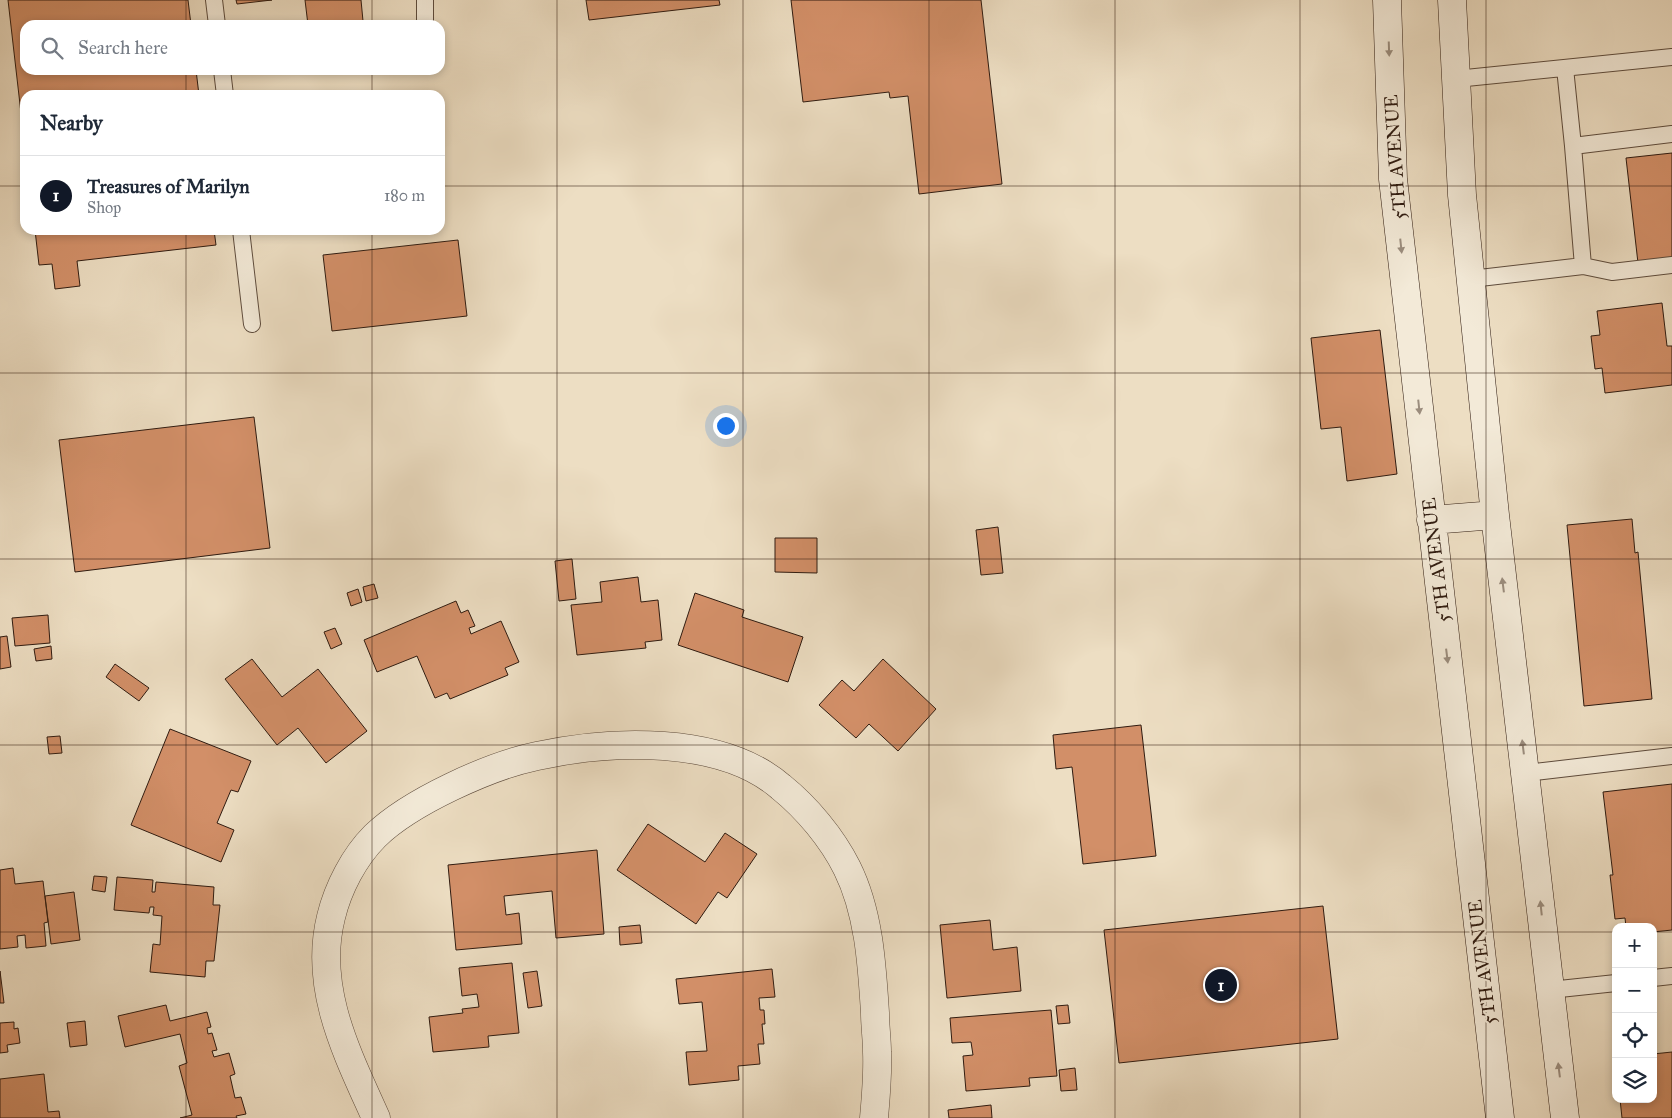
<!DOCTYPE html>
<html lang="en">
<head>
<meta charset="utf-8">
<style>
  :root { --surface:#fff; --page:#f6f6f7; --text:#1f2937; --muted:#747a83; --line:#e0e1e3; --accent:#111827 }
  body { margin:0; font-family:"IM FELL Great Primer",serif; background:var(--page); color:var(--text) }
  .controls { position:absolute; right:15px; bottom:15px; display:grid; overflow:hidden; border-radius:10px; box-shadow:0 2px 8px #0003 }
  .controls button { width:45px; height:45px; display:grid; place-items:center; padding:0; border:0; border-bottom:1px solid var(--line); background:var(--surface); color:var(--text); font:25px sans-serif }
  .you { position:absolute; left:725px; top:425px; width:18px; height:18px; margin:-12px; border:4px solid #fff; border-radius:50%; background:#1a73e8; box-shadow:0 0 0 8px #1a73e833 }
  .badge { display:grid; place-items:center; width:32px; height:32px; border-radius:50%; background:var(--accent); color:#fff; font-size:16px; font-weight:700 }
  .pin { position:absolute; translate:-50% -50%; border:2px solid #fff; box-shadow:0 1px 5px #0006 }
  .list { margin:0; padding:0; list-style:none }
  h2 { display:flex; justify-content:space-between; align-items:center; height:65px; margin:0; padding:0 20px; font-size:21px }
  h2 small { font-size:16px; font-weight:400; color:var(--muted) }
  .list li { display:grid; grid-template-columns:32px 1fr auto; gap:15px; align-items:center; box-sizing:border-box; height:80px; padding:0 20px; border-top:1px solid var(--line) }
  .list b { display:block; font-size:19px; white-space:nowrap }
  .list p { margin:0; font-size:16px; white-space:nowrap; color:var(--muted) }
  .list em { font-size:16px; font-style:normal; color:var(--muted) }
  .icon { flex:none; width:28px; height:28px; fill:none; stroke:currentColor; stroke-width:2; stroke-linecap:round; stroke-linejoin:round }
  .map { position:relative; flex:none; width:1672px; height:1118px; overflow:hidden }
  .search { position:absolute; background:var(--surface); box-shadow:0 2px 8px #0003; left:20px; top:20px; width:425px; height:55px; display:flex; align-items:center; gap:12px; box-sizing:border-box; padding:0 18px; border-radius:15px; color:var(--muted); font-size:19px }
  .panel { position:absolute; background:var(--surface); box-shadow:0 2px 8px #0003; left:20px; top:90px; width:425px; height:145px; border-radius:15px }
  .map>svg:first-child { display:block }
</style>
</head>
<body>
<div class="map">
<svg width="1672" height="1118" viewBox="0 0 1672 1118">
  <rect width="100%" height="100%" fill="#eddec3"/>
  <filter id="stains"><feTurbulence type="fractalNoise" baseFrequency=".004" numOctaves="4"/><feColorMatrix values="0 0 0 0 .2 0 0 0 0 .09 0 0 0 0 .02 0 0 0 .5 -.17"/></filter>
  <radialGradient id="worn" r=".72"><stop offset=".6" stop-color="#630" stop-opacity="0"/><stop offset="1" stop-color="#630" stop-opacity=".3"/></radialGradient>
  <path fill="#d28f68" stroke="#2f1b10" d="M 8,0 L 188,0 L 191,25 L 25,25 L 25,70 L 196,70 L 199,95 L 25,95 L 25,148 Z
    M 236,0 L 272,0 L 237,4 Z
    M 305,0 L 361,0 L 363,21 L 329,25 L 308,25 Z
    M 586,0 L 719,0 L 720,5 L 589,20 Z
    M 791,0 L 981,0 L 1002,184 L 919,194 L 908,96 L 890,98 L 889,92 L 803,102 Z
    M 1672,153 L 1672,259 L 1638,263 L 1626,158 Z
    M 35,230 L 214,230 L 216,245 L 77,261 L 80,286 L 55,289 L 52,264 L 39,265 Z
    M 458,240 L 467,316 L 332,331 L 323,255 Z
    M 1662,303 L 1667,346 L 1672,346 L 1672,385 L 1605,393 L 1602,368 L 1595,369 L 1591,336 L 1600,335 L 1597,311 Z
    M 1380,330 L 1397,474 L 1347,481 L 1341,427 L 1321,429 L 1311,338 Z
    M 254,417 L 270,548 L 75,572 L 59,440 Z
    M 1632,519 L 1635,553 L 1638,552 L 1652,699 L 1584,706 L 1567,525 Z
    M 998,527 L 1003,573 L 981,575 L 976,530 Z
    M 775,538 L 817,538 L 817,573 L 775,572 Z
    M 572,559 L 576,599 L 559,601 L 555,561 Z
    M 638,577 L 641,602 L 658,600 L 662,640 L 645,642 L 646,648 L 577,655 L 571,605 L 602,602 L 600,582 Z
    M 374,584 L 378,598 L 366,601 L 363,587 Z
    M 358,589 L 362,602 L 351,606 L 347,593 Z
    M 695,593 L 744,610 L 742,617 L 803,637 L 788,682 L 678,645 Z
    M 456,601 L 461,613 L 468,610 L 475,626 L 469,628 L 471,634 L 501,621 L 519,662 L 505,668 L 508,675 L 450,699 L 447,693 L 435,698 L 417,656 L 377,672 L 364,640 Z
    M 48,615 L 50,643 L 15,646 L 12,618 Z
    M 335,628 L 342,644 L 331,649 L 324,632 Z
    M 7,636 L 11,667 L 0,669 L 0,637 Z
    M 51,646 L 52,659 L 36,661 L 34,649 Z
    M 252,659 L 282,697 L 318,669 L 367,731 L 326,763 L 298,728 L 277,745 L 225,679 Z
    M 883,659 L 936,709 L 898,751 L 869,724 L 856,738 L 819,705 L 842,680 L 854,691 Z
    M 115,664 L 149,688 L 139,701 L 106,677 Z
    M 1141,725 L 1156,856 L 1083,864 L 1072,767 L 1056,769 L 1053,735 Z
    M 170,729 L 251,761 L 238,792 L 231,790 L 217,823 L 234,830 L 221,862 L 131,825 Z
    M 60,736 L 62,753 L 49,754 L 47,737 Z
    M 1672,784 L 1672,930 L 1653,932 L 1653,927 L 1626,927 L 1625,918 L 1615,919 L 1610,875 L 1613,875 L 1603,792 Z
    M 648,824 L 705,862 L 725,833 L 757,854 L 727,898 L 718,892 L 696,924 L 617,870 Z
    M 597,850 L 604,934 L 556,938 L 552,891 L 504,896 L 506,915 L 519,913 L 522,944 L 456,950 L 448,865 Z
    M 13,868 L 15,884 L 43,881 L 48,922 L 44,923 L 46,946 L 26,948 L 25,935 L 17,936 L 18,947 L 0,949 L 0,870 Z
    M 94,876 L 107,877 L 105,892 L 92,890 Z
    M 117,877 L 153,880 L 152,892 L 155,892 L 156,882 L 214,887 L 213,905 L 220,905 L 214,961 L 206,961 L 205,977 L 150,972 L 153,944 L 160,945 L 162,916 L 153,915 L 154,907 L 150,907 L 149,913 L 114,910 Z
    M 74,892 L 80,940 L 51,944 L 45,896 Z
    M 1323,906 L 1338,1039 L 1119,1063 L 1104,930 Z
    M 990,920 L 993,950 L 1017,947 L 1021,991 L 947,998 L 940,925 Z
    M 640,925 L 642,943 L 620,945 L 619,927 Z
    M 512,963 L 519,1033 L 488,1036 L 489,1047 L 433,1052 L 429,1017 L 463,1013 L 462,1009 L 479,1007 L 477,994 L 462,996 L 459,968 Z
    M 772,969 L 775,997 L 759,998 L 760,1010 L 764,1010 L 765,1024 L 762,1024 L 764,1044 L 758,1044 L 760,1064 L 738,1066 L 739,1080 L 689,1085 L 686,1052 L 707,1051 L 702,1002 L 679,1004 L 676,979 Z
    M 0,971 L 4,1003 L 0,1003 Z
    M 537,971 L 542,1006 L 528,1008 L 523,973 Z
    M 166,1005 L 170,1021 L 207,1012 L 211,1027 L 207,1028 L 208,1034 L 212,1033 L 217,1050 L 212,1051 L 214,1057 L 229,1053 L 235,1074 L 230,1076 L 235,1098 L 241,1097 L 246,1114 L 236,1116 L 237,1118 L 180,1118 L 192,1115 L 179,1066 L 187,1063 L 180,1034 L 125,1047 L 118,1016 Z
    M 1068,1005 L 1070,1023 L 1058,1024 L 1056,1006 Z
    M 1051,1010 L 1057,1076 L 1029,1078 L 1030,1086 L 966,1091 L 963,1056 L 973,1055 L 971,1042 L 952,1043 L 950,1018 Z
    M 85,1021 L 87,1045 L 70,1047 L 67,1023 Z
    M 14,1022 L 14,1029 L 18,1028 L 20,1043 L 7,1045 L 8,1052 L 0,1053 L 0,1023 Z
    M 1672,1052 L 1672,1118 L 1622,1118 L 1620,1099 L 1653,1099 L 1653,1054 Z
    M 1075,1068 L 1077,1090 L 1061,1091 L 1059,1070 Z
    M 44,1074 L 48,1112 L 59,1111 L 60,1118 L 0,1118 L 0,1079 Z
    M 991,1105 L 992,1118 L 949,1118 L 948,1110 Z"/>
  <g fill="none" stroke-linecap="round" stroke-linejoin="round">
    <defs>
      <path id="lane" d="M 214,0 L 217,25
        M 425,25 L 425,0
        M 1565,68 L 1573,146
        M 222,70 L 225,95
        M 1456,79 L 1672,57
        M 241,230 L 252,324
        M 1583,266 L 1612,272 L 1672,265
        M 1471,279 L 1583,266 L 1573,146 L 1672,134
        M 1526,773 L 1672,756
        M 1653,978 L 1672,976
        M 1550,990 L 1616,983"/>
      <path id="street" d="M 376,1118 C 348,1055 313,989 331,917 C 338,888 354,857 375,836 C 410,802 489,766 537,756 C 610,740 721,735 781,787 C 807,808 832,838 847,868 C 869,912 872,965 875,1013 C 875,1026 877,1039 877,1052 C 878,1074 876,1096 874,1118"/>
      <path id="secondary" d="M 1387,0 L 1393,179 L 1500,1118
        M 1452,0 L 1462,195 L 1495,515 L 1565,1118
        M 1431,520 L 1495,515"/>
    </defs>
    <use href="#lane" stroke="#5e4c3d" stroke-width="18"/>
    <use href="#street" stroke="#5e4c3d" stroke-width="29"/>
    <use href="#secondary" stroke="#2f1b10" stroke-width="29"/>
    <use href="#lane" stroke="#f3ead8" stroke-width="16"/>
    <use href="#street" stroke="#f3ead8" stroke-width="28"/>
    <use href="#secondary" stroke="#f3ead8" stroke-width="28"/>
  </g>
  <defs><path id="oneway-solid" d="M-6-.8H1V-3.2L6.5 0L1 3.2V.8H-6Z" transform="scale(1.25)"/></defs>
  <g fill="#9b8d7e">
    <use href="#oneway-solid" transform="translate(1389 49) rotate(88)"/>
    <use href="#oneway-solid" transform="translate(1401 246) rotate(84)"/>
    <use href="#oneway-solid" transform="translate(1419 407) rotate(84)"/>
    <use href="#oneway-solid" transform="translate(1503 585) rotate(-97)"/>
    <use href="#oneway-solid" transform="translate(1447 656) rotate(83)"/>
    <use href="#oneway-solid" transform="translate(1523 747) rotate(-97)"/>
    <use href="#oneway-solid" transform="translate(1541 908) rotate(-96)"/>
    <use href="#oneway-solid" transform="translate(1559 1070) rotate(-97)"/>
  </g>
  <path fill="none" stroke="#2f1b10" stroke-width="1" stroke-opacity="0.55" d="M 186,0 L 186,25M 372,0 L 372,25M 557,0 L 557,1118M 743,0 L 743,1118M 929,0 L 929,1118M 1115,0 L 1115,1118M 1300,0 L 1300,1118M 1486,0 L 1486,1118M 186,70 L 186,95M 372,70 L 372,95M 0,186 L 25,186M 440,186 L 1672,186M 186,230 L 186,1118M 372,230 L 372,1118M 0,373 L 1672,373M 0,559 L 1672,559M 0,745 L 1672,745M 0,932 L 1616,932M 1653,932 L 1672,932"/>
  <g text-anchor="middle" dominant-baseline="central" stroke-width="4" stroke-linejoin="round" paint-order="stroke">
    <g font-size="19" fill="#2f1b10" stroke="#f3ead8">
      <text transform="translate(1395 157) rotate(-94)">5TH AVENUE</text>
      <text transform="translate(1436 560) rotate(-97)">5TH AVENUE</text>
      <text transform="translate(1482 962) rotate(-97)">5TH AVENUE</text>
    </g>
  </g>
  <rect width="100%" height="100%" filter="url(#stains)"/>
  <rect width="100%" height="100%" fill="url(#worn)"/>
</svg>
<div class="controls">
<button>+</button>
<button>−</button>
<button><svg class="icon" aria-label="locate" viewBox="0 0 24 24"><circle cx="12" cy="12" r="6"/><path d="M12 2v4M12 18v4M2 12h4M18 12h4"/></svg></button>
<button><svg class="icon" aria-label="layers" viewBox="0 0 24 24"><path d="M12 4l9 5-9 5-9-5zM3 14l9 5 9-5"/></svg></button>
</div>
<div class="you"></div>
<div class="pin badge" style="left:1221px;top:985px">1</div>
<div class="search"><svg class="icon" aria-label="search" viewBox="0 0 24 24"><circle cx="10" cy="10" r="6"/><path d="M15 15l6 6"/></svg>Search here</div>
<section class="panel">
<h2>Nearby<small></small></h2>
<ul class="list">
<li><span class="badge">1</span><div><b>Treasures of Marilyn</b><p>Shop</p></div><em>180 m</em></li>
</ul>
</section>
</div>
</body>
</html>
